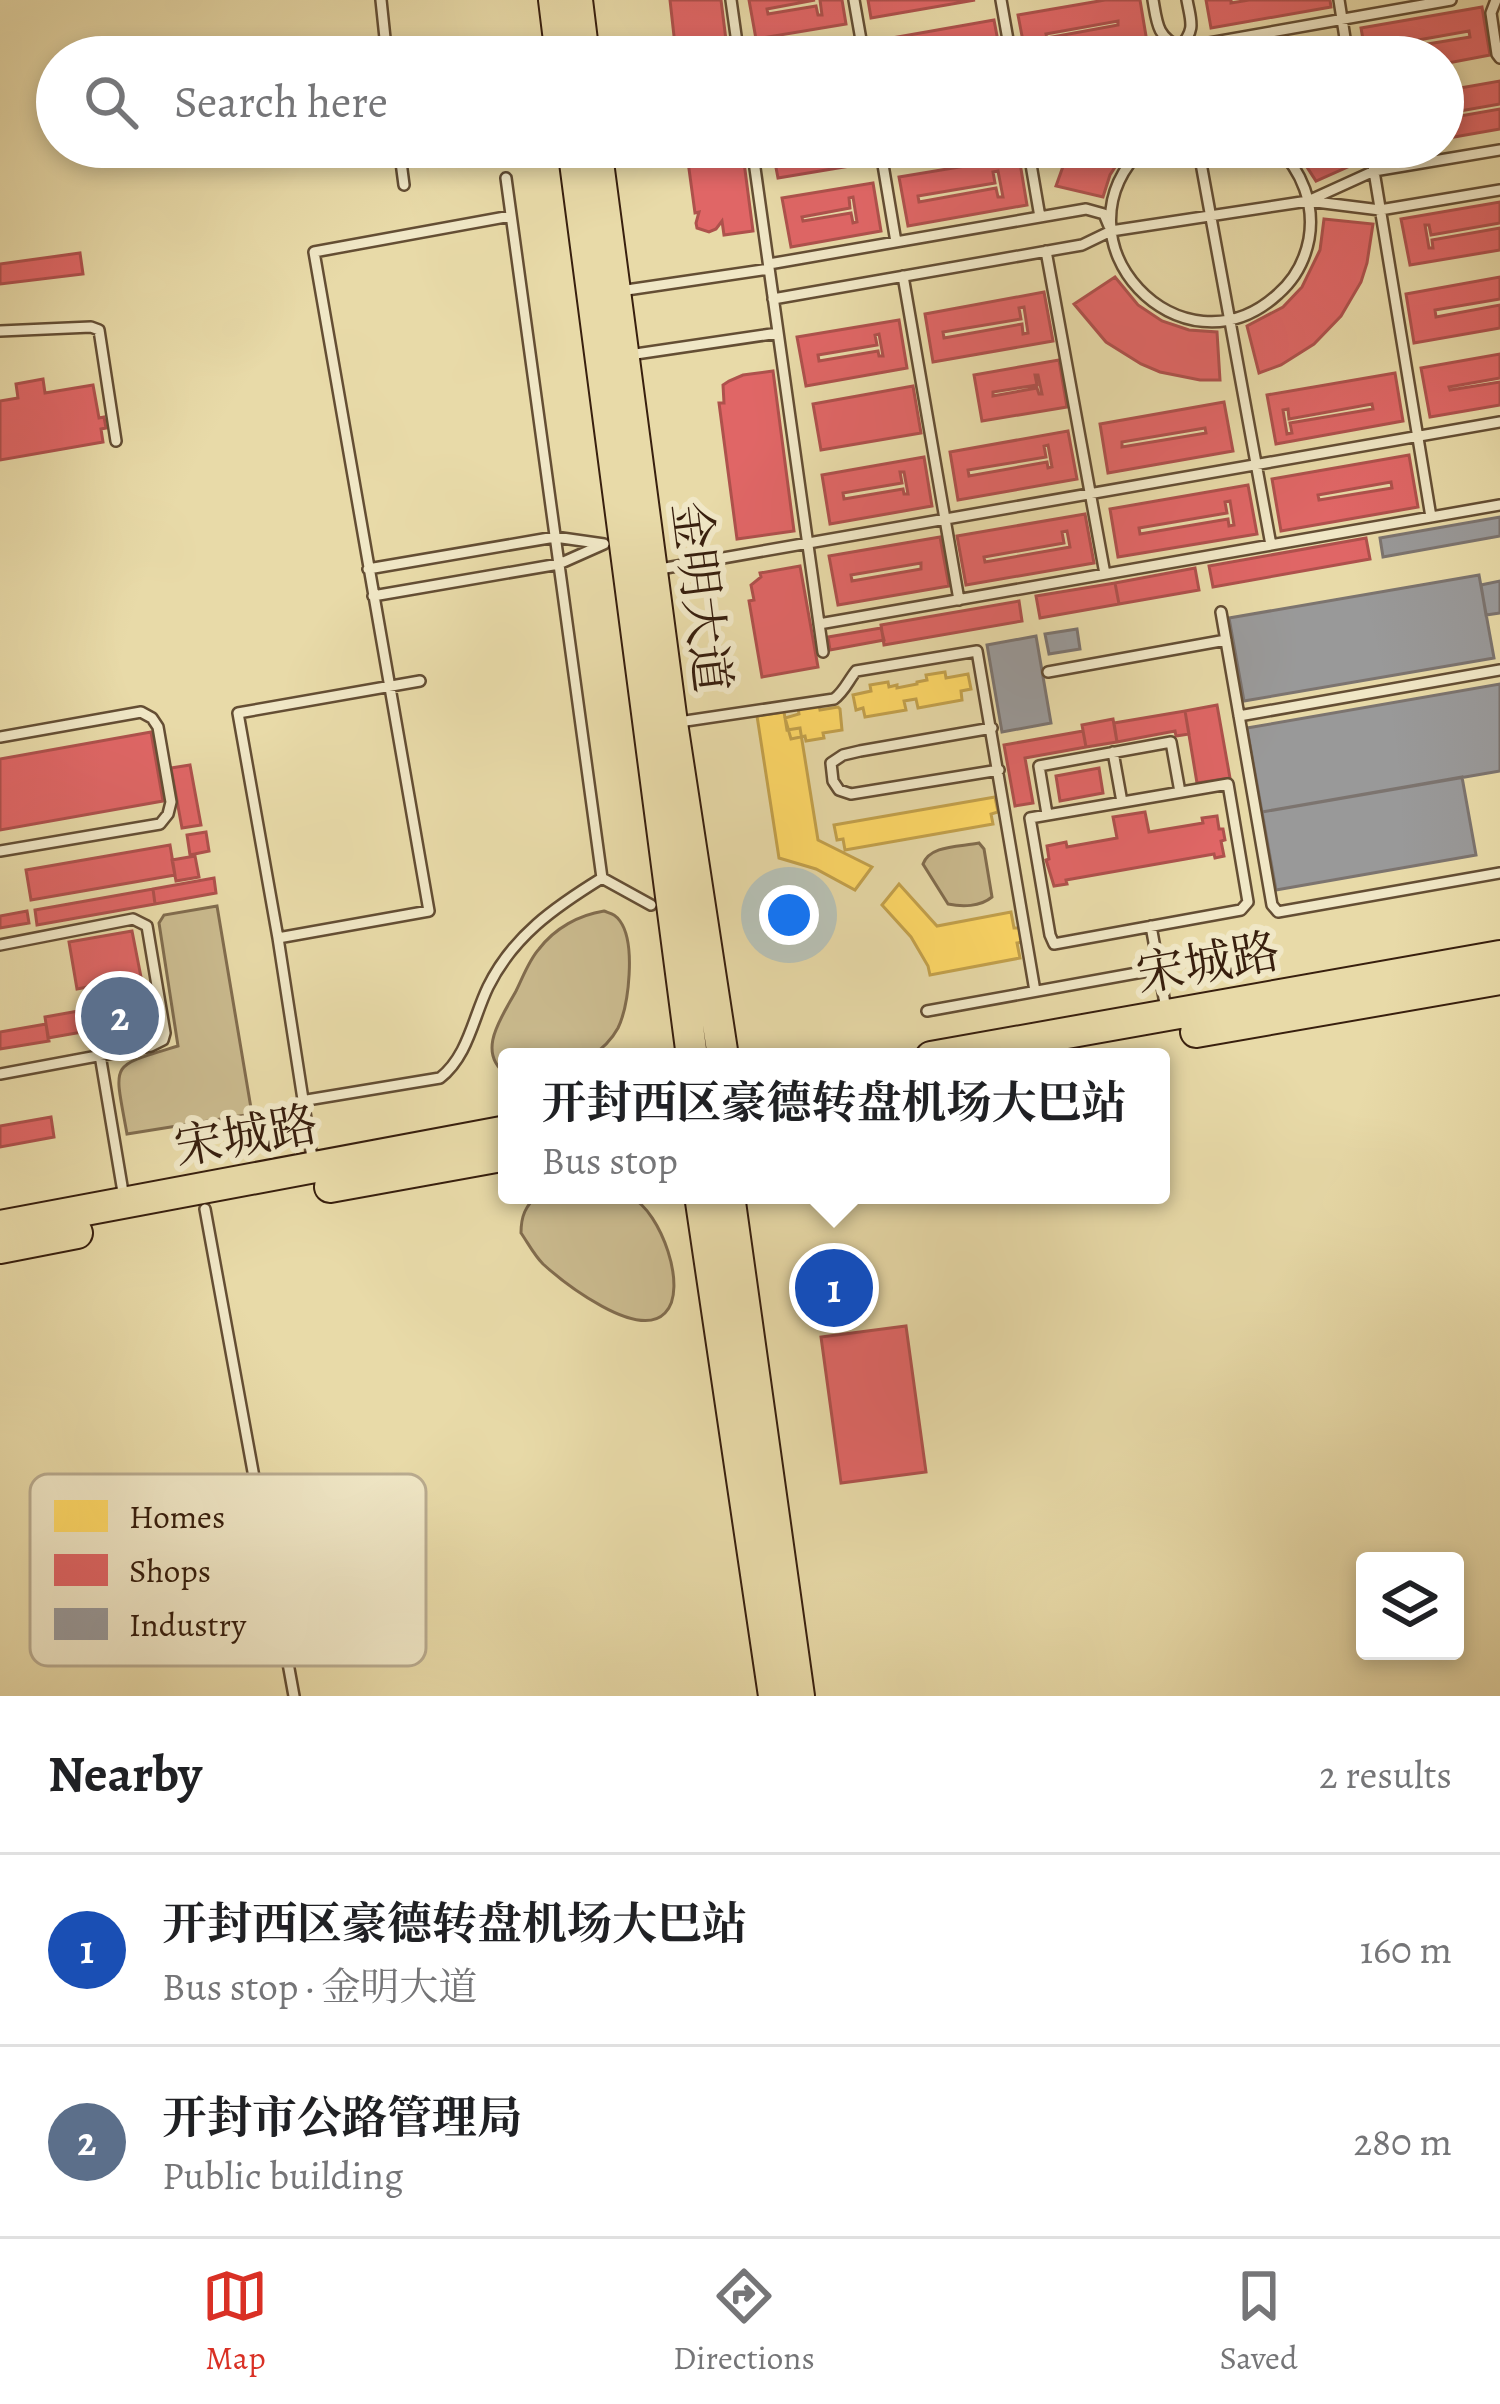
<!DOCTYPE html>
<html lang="en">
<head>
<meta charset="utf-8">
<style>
  :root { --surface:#fff; --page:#f6f6f6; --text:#202124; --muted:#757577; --line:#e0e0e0; --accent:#d93025 }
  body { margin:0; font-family:Alegreya,"Noto Serif SC",serif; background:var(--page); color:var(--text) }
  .controls { position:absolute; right:36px; bottom:36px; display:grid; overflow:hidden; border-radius:12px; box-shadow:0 6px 18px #0003 }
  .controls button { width:108px; height:108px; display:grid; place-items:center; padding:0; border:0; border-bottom:3px solid var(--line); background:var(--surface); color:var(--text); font:60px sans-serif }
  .you { position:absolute; left:789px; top:915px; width:42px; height:42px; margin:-30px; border:9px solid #fff; border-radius:50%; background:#1a73e8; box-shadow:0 0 0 18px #1a73e833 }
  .badge { display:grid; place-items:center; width:78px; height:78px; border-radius:50%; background:var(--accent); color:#fff; font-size:39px; font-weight:700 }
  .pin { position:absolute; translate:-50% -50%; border:6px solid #fff; box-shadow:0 3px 12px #0006 }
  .popup { position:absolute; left:498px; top:1048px; width:672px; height:156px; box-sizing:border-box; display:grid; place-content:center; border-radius:12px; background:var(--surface); filter:drop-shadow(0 3px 9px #0005); font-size:39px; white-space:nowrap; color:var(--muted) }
  .popup b { font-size:45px; color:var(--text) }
  .popup::after { content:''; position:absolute; left:50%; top:100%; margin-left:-24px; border:24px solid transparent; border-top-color:var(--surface) }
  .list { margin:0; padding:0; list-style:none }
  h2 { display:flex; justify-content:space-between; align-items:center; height:156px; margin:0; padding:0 48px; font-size:51px }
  h2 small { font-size:39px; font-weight:400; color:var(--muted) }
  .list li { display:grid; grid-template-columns:78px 1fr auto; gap:36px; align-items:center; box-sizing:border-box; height:192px; padding:0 48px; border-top:3px solid var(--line) }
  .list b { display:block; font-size:45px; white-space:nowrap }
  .list p { margin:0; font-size:39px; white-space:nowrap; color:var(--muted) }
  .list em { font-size:39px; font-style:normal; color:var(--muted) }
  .icon { flex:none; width:66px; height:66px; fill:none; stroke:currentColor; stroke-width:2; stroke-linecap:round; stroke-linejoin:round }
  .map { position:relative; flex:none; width:1500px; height:1696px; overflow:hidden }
  .search { position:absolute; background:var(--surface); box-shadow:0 6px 18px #0003; left:36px; right:36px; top:36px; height:132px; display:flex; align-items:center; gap:30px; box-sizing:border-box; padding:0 42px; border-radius:66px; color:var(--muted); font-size:45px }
  .sheet { height:540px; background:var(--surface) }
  nav { display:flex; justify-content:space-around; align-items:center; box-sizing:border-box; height:168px; border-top:3px solid var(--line); background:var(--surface); font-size:33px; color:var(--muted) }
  nav a { display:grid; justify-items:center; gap:6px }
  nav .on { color:var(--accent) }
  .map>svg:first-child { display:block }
</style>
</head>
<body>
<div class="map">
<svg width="1500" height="1696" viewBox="0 0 1500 1696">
  <rect width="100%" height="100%" fill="#e8daa8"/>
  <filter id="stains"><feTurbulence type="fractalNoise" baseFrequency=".00167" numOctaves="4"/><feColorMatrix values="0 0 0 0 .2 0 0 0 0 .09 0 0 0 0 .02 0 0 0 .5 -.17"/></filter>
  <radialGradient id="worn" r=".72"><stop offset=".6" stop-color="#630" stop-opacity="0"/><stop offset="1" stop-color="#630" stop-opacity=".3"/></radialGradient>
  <path fill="#caba8e" stroke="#816c4e" stroke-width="3" d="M 979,843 L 984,849 L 992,897 C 980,907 962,907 948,904 L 923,864 C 930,845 959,847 979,843 Z
    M 217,906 L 252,1114 L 127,1134 C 114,1061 108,1067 178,1046 L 159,923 L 164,915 Z
    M 604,911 C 612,914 615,914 620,921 C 636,943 629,1005 618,1028 C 612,1039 601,1050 590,1057 L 507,1057 L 507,1075 C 475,1052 502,1017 516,991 C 523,977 529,960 539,949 C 555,928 579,915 604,911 Z
    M 539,1195 C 560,1195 615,1190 632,1198 C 660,1211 689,1289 665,1313 C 638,1341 564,1283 543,1264 C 534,1255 528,1243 521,1233 C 521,1217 525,1205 539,1195 Z"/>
  <path fill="#ffd966" stroke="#c3a14c" stroke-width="3" d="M 945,672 L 946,678 L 968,674 L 971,689 L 961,691 L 962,700 L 918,708 L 916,699 L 904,701 L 906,710 L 865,717 L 863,708 L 856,710 L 853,695 L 871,691 L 870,685 L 888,682 L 889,687 L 897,685 L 897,688 L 917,684 L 917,682 L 927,680 L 926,675 Z
    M 819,705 L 820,710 L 838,707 L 840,709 L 842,730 L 823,733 L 824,738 L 806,741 L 805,736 L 791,739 L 785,718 L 799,714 L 798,708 Z
    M 784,712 L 787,730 L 800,728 L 818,840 L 872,867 L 855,890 L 816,869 L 779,858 L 757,716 Z
    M 995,797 L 998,812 L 991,814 L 993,824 L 845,850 L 843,839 L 837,840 L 834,825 Z
    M 899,884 L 937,926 L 1011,912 L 1014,928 L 1019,928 L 1022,942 L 1017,943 L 1020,958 L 930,975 L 928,966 L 911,937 L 882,905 Z"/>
  <path fill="#e06666" stroke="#ae514c" stroke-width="3" fill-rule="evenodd" d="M 670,0 L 721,0 L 727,48 L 676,54 Z
    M 749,0 L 815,0 L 767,9 L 768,14 L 816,6 L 818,15 L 822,15 L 820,0 L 842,0 L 846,24 L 756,39 Z
    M 868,0 L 975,0 L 871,18 Z
    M 1105,0 L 1140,0 L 1147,42 L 1062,57 L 1026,57 L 1018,15 ZM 1118,21 L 1118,25 L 1047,38 L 1046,34 Z
    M 1206,0 L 1231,0 L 1231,3 L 1249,0 L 1330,0 L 1331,7 L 1211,28 Z
    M 1482,7 L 1490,55 L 1443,64 L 1443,57 L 1366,57 L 1361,28 ZM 1469,31 L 1470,37 L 1391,50 L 1390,45 Z
    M 994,20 L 1001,57 L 937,57 L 977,50 L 976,46 L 911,57 L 878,57 L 875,41 Z
    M 850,45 L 852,57 L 784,57 Z
    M 1500,81 L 1500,104 L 1443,114 L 1443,91 Z
    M 1500,109 L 1500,129 L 1443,139 L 1443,119 Z
    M 686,147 L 742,147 L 753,231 L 724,235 L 722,221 L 716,229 L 709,232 L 697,228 L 696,223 L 699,212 L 695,213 Z
    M 772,147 L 796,147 L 789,148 L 790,153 L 838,147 L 840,154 L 844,154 L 843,147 L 865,147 L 868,163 L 778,178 Z
    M 1070,147 L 1128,147 L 1110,175 L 1103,197 L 1056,186 Z
    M 1294,147 L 1354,147 L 1361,161 L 1316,181 Z
    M 1019,157 L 1027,205 L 908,226 L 899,177 ZM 998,171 L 1003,197 L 998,197 L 996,188 L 919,202 L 918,196 L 995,183 L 993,172 Z
    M 873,183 L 881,231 L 791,247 L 782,198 ZM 853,197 L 857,222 L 853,223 L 851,213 L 803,221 L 802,217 L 850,208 L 849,198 Z
    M 1500,202 L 1500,223 L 1431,235 L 1429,225 L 1425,225 L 1429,248 L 1433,248 L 1432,240 L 1500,228 L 1500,250 L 1410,265 L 1401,219 Z
    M 1324,219 L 1373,224 L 1367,263 L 1361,282 L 1341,316 L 1314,344 L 1281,365 L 1259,373 L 1247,326 L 1283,307 L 1302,287 L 1320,250 Z
    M 80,253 L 83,274 L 0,284 L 0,264 Z
    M 1115,277 L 1138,305 L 1162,321 L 1189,330 L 1217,332 L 1220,380 L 1200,380 L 1160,372 L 1141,364 L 1106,342 L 1074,304 Z
    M 1500,277 L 1500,299 L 1435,310 L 1436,317 L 1500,305 L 1500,328 L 1414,343 L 1406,294 Z
    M 1044,292 L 1053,341 L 933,362 L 925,314 ZM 1024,307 L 1028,333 L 1023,334 L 1022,324 L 944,338 L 943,332 L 1021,319 L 1019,308 Z
    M 899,320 L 907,368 L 806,386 L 797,337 ZM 879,334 L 883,356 L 879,356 L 878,351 L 819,361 L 818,355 L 877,345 L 875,335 Z
    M 1500,354 L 1500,378 L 1449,387 L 1450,390 L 1500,382 L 1500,405 L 1430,417 L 1421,368 Z
    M 1059,360 L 1067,407 L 982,421 L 974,375 ZM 1035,375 L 1038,375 L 1042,394 L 1039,394 L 1037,388 L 993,396 L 993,392 L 1037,385 Z
    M 773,371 L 794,531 L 737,539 L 719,403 L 724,403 L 723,385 L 729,381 L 743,375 Z
    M 1395,373 L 1403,421 L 1276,444 L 1267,395 ZM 1372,404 L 1373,409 L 1290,423 L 1292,433 L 1287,434 L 1283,410 L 1288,409 L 1289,419 Z
    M 43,379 L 45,393 L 93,385 L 99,418 L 104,417 L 106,428 L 101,429 L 103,442 L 0,460 L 0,401 L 18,398 L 16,384 Z
    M 913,386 L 921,433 L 821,450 L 813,404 Z
    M 1224,402 L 1233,451 L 1108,473 L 1100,424 ZM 1205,428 L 1206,433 L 1122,447 L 1122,442 Z
    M 1068,431 L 1077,479 L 958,500 L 950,452 ZM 1048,445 L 1052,467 L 1048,468 L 1047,462 L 969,476 L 968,470 L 1046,457 L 1044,446 Z
    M 1409,455 L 1418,507 L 1281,531 L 1272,479 ZM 1391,482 L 1392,488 L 1319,500 L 1318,495 Z
    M 924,457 L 932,506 L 830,524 L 822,475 ZM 900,472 L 904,472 L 908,494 L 904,494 L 903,489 L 844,499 L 843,493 L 902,483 Z
    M 1248,485 L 1257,534 L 1118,557 L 1110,509 ZM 1230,501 L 1234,525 L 1229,526 L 1228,519 L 1140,534 L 1139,528 L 1227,513 L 1225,502 Z
    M 1085,514 L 1094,563 L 966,585 L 957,536 ZM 1067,531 L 1070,547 L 985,562 L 984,557 L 1064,543 L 1062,532 Z
    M 940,537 L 949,586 L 838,605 L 829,556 ZM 921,563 L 921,569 L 852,581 L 851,575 Z
    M 1366,538 L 1370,559 L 1213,587 L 1209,566 Z
    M 800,566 L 818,667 L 762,677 L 749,601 L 754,600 L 751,585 L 761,577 L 760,573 Z
    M 1195,568 L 1199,590 L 1119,604 L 1115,583 Z
    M 1115,583 L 1119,604 L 1040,618 L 1036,596 Z
    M 1019,601 L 1022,621 L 884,645 L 881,625 Z
    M 881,628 L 884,640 L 830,650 L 828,637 Z
    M 1217,705 L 1230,778 L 1197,783 L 1185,711 Z
    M 1185,711 L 1189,734 L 1176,736 L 1175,731 L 1117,742 L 1114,723 Z
    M 1113,719 L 1117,742 L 1086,747 L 1082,725 Z
    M 1083,731 L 1086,747 L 1025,758 L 1033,803 L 1015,806 L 1004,745 Z
    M 151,732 L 163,801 L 0,830 L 0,759 Z
    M 190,765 L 201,825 L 182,828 L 171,768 Z
    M 1099,768 L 1103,793 L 1060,801 L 1056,776 Z
    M 1145,812 L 1149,832 L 1203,823 L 1202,818 L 1217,816 L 1219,829 L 1223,829 L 1225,840 L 1221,841 L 1224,856 L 1215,858 L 1214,854 L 1066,880 L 1067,884 L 1054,886 L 1046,860 L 1049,859 L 1047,846 L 1066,842 L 1067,847 L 1117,838 L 1113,817 Z
    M 206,832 L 209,851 L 190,855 L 187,835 Z
    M 170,845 L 175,875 L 31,900 L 26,870 Z
    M 195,856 L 199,877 L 176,881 L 172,860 Z
    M 214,878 L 216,893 L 155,904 L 153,889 Z
    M 153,889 L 155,904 L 37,925 L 35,910 Z
    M 27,911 L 29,923 L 0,928 L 0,916 Z
    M 132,931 L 141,977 L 77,989 L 69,942 Z
    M 134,989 L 139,1022 L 48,1038 L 45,1017 L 84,1010 L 82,998 Z
    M 46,1024 L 49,1041 L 0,1049 L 0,1032 Z
    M 51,1117 L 54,1137 L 0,1147 L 0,1126 Z
    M 906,1326 L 926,1472 L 841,1483 L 821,1337 Z"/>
  <path fill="#999" stroke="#7c746f" stroke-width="3" d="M 1500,517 L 1500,536 L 1383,557 L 1380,538 Z
    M 1479,575 L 1494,658 L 1244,701 L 1229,618 Z
    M 1500,581 L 1500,613 L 1486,615 L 1481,585 Z
    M 1077,629 L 1080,649 L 1049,654 L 1045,634 Z
    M 1036,636 L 1051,723 L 1002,732 L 987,645 Z
    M 1500,684 L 1500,771 L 1262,812 L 1247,728 Z
    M 1462,777 L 1476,855 L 1276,890 L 1262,812 Z"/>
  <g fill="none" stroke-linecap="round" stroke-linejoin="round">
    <defs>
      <path id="lane" d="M 381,0 L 387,57
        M 731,0 L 739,57
        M 854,0 L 864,57
        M 1001,0 L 1011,57
        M 1153,0 C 1157,23 1157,37 1180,47
        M 1339,0 L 1348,57
        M 1496,0 L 1491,13 L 1497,54 L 1500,58
        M 327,57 L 386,51
        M 1130,57 L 1451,0
        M 1182,57 L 1180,47 C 1196,29 1191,22 1187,0
        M 399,147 L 404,185
        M 752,147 L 823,652
        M 880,147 L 896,242
        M 1028,147 L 1040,217
        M 1144,147 C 1047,241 1182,382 1278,294 C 1294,280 1305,260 1309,239 C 1315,204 1302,171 1277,147
        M 1198,147 L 1271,545
        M 1370,147 L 1431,517
        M 230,148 L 240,147
        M 1308,201 L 1380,210 L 1500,190
        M 1046,251 L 1105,574
        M 769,264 L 1086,209 L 1104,214 L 1109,226
        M 903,276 L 959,600
        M 620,291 L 769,269
        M 773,299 L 1082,245 L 1111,231 L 1308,201 L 1374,171 L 1500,150
        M 0,331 L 91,327 L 99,330 L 116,441
        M 629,355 L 778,333
        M 368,569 L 555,537 L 604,544 L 559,564 L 373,596
        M 660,569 L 1500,422
        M 1221,612 L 1272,905 L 1278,912 L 1500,873
        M 819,624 L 1500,505
        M 1048,672 L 1226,640
        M 1239,716 L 1500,670
        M 679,722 L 834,699 C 844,692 848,681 856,671 L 977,651 L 1035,991
        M 992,728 L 860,751 L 843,755 L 831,763 L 833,781 L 839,790 L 851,794 L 999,770
        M 0,737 L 141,712 L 152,718 L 158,727 L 171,802 L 168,814 L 160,824 L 0,851
        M 1113,752 L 1122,802
        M 1228,784 L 1248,902 L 1241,910 L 1054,944 L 1050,935 L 1030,818 Z
        M 1047,814 L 1039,766 L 1171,742 L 1180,792
        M 602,878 L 651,905
        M 1151,926 L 1166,1009
        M 278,938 L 429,911 L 314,252 L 511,216
        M 0,945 L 133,919 L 147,926 L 165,1033 L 163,1040 L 151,1046 L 0,1074
        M 927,1011 L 1159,969
        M 100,1055 L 124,1198
        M 301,1101 L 440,1078 C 468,1056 473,1018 488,987 C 513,936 555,907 602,878 L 506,178
        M 313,1164 L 278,938 L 238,713 L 420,681
        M 205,1209 L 294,1696"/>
      <path id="primary" d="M 554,0 L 561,57
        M 577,0 L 584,57
        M 573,147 L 692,1057
        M 596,147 L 672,723 L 723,1057
        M 1196,1032 L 1500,979
        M 931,1057 L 1500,956
        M 330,1187 L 507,1155
        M 700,1195 L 774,1696
        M 729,1195 L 799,1696
        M 0,1226 L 507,1131
        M 0,1248 L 77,1233"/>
    </defs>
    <use href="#lane" stroke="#644e34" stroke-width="14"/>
    <use href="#primary" stroke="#381f0e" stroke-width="34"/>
    <use href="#lane" stroke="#f0e7c6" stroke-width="9"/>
    <use href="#primary" stroke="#e8daa8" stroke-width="30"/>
  </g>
  <g text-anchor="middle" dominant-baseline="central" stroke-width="12" stroke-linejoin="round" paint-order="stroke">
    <g font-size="48" fill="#381f0e" stroke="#f0e7c6">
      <text transform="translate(701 597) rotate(83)">金明大道</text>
      <text transform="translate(1208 963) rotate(-10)">宋城路</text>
      <text transform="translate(246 1136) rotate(-10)">宋城路</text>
    </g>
  </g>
  <rect x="30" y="1474" width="396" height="192" rx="18" fill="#f0e7c6" stroke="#b9ab8f" stroke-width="3"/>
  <rect x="54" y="1500" width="54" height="32" fill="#ffd966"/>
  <rect x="54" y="1554" width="54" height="32" fill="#e06666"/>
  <rect x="54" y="1608" width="54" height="32" fill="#999"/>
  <g font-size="33" fill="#381f0e">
    <text x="129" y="1528">Homes</text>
    <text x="129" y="1582">Shops</text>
    <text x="129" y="1636">Industry</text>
  </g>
  <rect width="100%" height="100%" filter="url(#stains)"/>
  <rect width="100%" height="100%" fill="url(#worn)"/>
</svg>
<div class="controls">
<button><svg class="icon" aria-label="layers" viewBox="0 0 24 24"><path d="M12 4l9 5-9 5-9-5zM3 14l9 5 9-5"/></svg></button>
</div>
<div class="you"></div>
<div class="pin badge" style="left:834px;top:1288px;background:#1a4fb4">1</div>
<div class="popup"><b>开封西区豪德转盘机场大巴站</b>Bus stop</div>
<div class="pin badge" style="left:120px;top:1016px;background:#5c6f8a">2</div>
<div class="search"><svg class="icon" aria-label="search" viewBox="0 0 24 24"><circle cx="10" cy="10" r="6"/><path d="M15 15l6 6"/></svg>Search here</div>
</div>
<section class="sheet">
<h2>Nearby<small>2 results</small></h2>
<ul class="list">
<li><span class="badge" style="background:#1a4fb4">1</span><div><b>开封西区豪德转盘机场大巴站</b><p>Bus stop · 金明大道</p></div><em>160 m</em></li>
<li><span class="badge" style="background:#5c6f8a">2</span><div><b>开封市公路管理局</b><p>Public building</p></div><em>280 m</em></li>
</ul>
</section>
<nav>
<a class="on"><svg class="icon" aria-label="map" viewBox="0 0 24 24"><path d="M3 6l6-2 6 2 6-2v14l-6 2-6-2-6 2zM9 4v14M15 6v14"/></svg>Map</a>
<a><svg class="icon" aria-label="directions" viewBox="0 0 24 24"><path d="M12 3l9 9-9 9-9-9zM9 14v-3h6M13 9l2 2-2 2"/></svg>Directions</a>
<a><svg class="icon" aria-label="saved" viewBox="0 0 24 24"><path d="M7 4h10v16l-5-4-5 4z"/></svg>Saved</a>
</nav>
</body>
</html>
